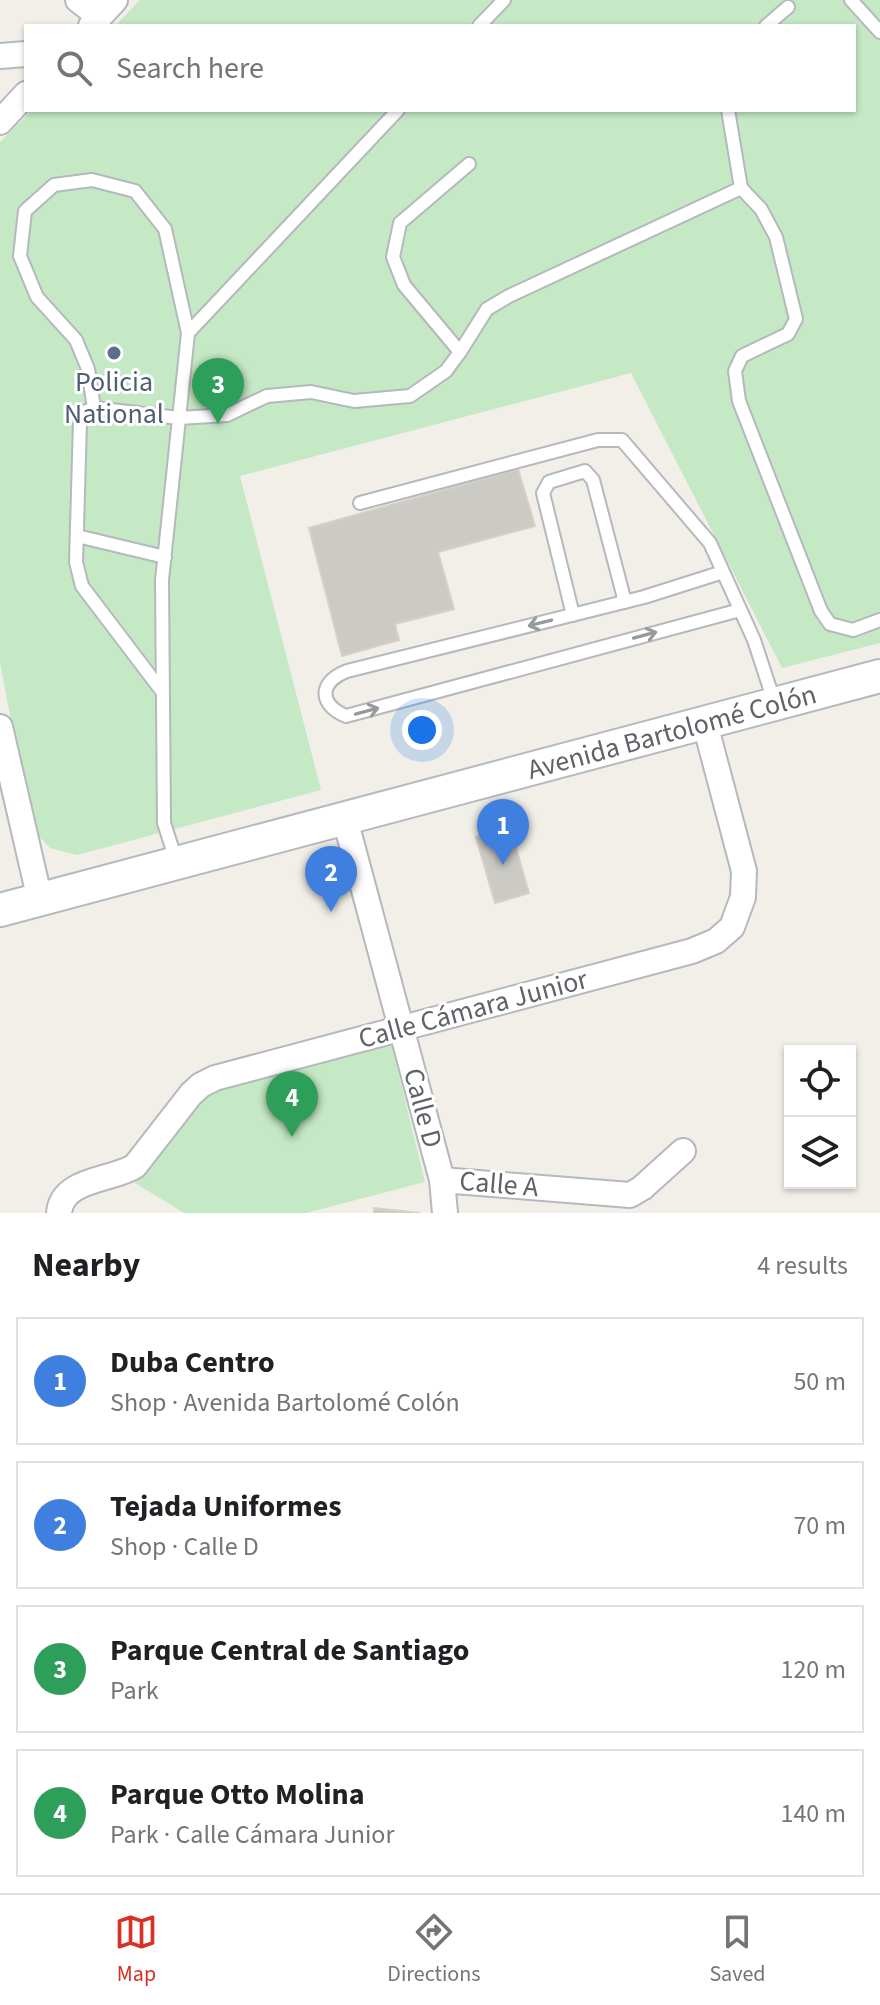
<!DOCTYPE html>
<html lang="en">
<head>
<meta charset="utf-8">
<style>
  :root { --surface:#fff; --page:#f2f2f2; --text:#202124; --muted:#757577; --line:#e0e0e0; --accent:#d93025 }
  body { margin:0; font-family:"Source Sans 3",sans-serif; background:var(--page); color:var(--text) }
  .controls { position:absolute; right:24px; bottom:24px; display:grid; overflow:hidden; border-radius:0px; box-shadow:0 2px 6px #0004 }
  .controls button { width:72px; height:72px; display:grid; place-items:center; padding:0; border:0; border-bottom:2px solid var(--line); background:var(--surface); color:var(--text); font:40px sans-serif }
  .you { position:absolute; left:422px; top:730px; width:28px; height:28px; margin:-20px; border:6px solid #fff; border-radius:50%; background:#1a73e8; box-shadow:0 0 0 12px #1a73e833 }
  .badge { display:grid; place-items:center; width:52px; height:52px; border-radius:50%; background:var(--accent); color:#fff; font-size:26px; font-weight:700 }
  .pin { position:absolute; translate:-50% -66px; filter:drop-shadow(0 2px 4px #0008) }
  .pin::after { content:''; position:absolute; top:42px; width:28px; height:24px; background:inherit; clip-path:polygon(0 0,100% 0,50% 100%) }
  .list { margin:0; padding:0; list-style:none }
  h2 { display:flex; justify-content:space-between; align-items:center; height:104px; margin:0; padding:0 32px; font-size:34px }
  h2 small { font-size:26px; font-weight:400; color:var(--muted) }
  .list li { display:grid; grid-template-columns:52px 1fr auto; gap:24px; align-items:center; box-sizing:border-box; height:128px; margin:0 16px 16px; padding:0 16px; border:2px solid var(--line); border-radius:0px }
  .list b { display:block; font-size:30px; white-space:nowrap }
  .list p { margin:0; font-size:26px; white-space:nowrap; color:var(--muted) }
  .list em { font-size:26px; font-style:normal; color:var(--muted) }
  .icon { flex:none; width:44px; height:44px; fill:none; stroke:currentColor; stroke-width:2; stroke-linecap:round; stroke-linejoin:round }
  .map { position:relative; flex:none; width:880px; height:1213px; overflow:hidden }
  .search { position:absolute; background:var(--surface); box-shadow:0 2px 6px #0004; left:24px; right:24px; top:24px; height:88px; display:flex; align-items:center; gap:20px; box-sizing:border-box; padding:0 28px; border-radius:0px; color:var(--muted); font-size:30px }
  .sheet { height:680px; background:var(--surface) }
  nav { display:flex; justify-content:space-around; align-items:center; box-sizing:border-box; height:112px; border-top:2px solid var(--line); background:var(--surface); font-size:22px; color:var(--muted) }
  nav a { display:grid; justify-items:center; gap:4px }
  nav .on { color:var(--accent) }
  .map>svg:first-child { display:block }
</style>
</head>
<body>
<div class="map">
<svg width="880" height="1213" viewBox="0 0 880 1213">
  <rect width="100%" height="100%" fill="#f1efe8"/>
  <path fill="#c5e8c5" d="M 140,0 L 880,0 L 880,643 L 782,668 L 631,373 L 240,476 L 321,790 L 77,855 L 50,848 L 31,828 L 0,662 L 0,142 L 32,110 L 854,110 L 854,26 L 115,26 Z
    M 390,1038 L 425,1182 L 306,1213 L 184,1213 L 135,1183 L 204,1091 Z"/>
  <path fill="#cccac5" stroke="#d6d1c6" stroke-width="2" d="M 518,469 L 535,526 L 438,552 L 454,609 L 395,624 L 399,640 L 342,656 L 309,528 Z
    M 510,827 L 529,893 L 495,903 L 476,837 Z
    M 374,1208 L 420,1213 L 374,1213 Z"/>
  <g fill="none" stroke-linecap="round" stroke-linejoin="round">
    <defs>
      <path id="lane" d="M 851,0 L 880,32
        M 479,26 L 504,0
        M 766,26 L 788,7
        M 728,110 L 741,188 L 761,209 L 776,237 L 796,319 L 788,334 L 742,356 L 735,371 L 739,401 L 821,611 L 830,624 L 853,630 L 880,620
        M 188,333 L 398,110
        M 460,352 L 487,309 L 509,296 L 741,188
        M 94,408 L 88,369 L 76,340 L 37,297 L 20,256 L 25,211 L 54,185 L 92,180 L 135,191 L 165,229 L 188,333 L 162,580 L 164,823 L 176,860
        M 360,503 L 598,440 L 622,440 L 710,543 L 754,640 L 775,704
        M 77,536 L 165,557
        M 723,572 L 644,597 L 347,671 C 319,682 318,704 346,716 L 740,610
        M 573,615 L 543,493 L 549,482 L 585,471 L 593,480 L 625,602
        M 161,690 L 82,586 L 76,562 L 80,421 L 84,412 L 94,408 L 179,418 L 227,415 L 267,396 L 311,392 L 354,401 L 410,396 L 446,371 L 460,352 L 404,285 L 393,257 L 400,223 L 469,164"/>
      <path id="street" d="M 78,0 L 100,17
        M 91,26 L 115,0
        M 0,56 L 26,54
        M 0,122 L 26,94
        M 0,727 L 40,900
        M 345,819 L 442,1180 L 445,1213
        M 442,1180 L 630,1195 L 642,1188 L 683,1151
        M 59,1213 C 62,1178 112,1181 135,1166 L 191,1094 L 201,1085 L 215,1078 L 692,951 L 716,941 L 732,927 L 743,897 L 744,871 L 705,724"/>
      <path id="secondary" d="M 0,910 L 880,676"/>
    </defs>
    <use href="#lane" stroke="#b5b8bc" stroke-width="16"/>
    <use href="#street" stroke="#b5b8bc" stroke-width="28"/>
    <use href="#secondary" stroke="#b6babf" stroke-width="36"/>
    <use href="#lane" stroke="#fff" stroke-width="12"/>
    <use href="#street" stroke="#fff" stroke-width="24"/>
    <use href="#secondary" stroke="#fff" stroke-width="32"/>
  </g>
  <defs><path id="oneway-shaft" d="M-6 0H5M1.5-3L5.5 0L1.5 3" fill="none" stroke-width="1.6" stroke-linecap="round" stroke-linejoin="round" transform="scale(2)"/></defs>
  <g stroke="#979a9d">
    <use href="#oneway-shaft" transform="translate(540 623) rotate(166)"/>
    <use href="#oneway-shaft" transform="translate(645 635) rotate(-15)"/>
    <use href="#oneway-shaft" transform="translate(367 711) rotate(-15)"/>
  </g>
  <circle fill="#5c6f8a" stroke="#fff" stroke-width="3" cx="114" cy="353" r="8"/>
  <g text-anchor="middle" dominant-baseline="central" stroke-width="6" stroke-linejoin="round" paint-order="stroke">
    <g font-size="28" fill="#4e5e75" stroke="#fff">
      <text x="114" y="382">Policia<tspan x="114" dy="32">National</tspan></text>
    </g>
    <g font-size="28" fill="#5f6368" stroke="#fff">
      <text transform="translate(672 732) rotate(-15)">Avenida Bartolomé Colón</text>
      <text transform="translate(473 1009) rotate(-15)">Calle Cámara Junior</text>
      <text transform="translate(423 1108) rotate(75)">Calle D</text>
      <text transform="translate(499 1184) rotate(5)">Calle A</text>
    </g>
  </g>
</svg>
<div class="controls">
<button><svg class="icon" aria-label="locate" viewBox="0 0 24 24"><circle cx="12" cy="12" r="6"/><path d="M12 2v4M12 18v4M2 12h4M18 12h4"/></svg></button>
<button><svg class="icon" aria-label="layers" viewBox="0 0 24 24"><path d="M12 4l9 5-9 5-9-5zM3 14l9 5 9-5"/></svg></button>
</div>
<div class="you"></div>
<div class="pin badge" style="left:503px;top:865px;background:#3f7fe0">1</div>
<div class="pin badge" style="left:331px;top:912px;background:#3f7fe0">2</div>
<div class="pin badge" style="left:218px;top:424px;background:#2e9e5b">3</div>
<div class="pin badge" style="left:292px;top:1137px;background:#2e9e5b">4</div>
<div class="search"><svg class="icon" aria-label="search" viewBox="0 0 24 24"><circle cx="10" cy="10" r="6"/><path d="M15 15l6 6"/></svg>Search here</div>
</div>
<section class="sheet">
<h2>Nearby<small>4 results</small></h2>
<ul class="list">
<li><span class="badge" style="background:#3f7fe0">1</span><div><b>Duba Centro</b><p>Shop · Avenida Bartolomé Colón</p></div><em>50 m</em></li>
<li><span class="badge" style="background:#3f7fe0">2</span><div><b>Tejada Uniformes</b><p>Shop · Calle D</p></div><em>70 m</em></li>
<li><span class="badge" style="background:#2e9e5b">3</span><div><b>Parque Central de Santiago</b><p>Park</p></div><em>120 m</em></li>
<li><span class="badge" style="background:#2e9e5b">4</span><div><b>Parque Otto Molina</b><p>Park · Calle Cámara Junior</p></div><em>140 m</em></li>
</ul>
</section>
<nav>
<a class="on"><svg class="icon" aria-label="map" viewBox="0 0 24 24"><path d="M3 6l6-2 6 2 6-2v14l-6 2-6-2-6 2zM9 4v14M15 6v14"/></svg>Map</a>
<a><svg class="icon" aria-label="directions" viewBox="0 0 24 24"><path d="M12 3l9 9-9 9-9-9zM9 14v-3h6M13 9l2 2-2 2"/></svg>Directions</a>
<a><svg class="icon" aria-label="saved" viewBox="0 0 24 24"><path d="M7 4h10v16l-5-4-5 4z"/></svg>Saved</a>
</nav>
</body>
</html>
